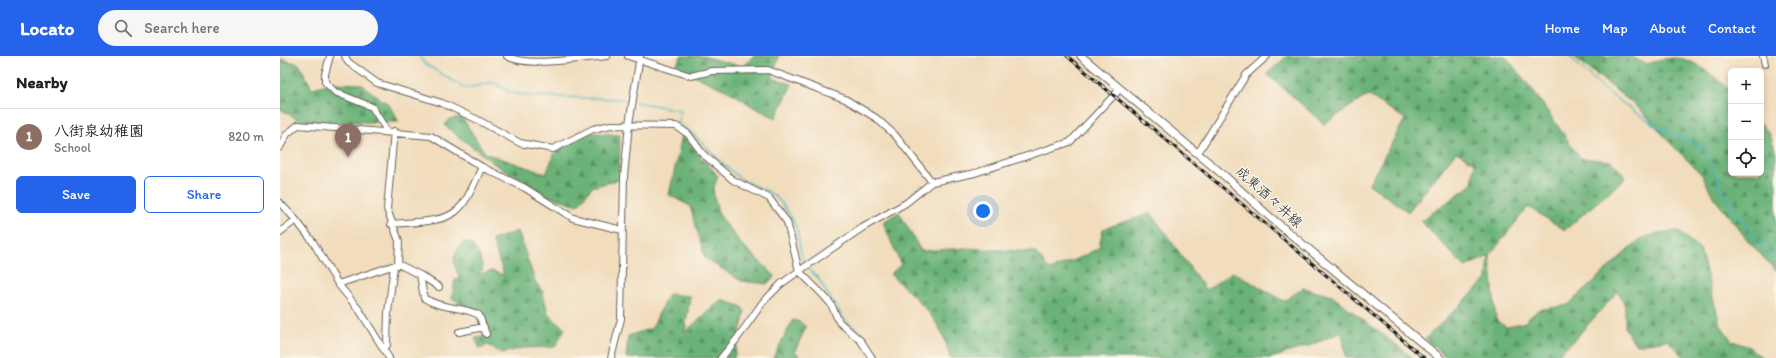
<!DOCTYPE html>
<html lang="en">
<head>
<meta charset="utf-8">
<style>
  :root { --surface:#fff; --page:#f6f6f6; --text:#202124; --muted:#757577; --line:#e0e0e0; --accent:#2563eb }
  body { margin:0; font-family:Itim,"Klee One",sans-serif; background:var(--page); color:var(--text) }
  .controls { position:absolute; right:12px; top:12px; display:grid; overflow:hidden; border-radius:6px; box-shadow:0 2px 6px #0003 }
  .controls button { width:36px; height:36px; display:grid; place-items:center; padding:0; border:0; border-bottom:1px solid var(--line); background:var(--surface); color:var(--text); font:20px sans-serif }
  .you { position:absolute; left:703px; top:155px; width:14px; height:14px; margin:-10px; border:3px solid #fff; border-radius:50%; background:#1a73e8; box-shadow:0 0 0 6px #1a73e833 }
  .badge { display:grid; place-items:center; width:26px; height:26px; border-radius:50%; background:var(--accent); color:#fff; font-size:13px; font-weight:700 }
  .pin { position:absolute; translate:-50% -33px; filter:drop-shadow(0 1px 2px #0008) }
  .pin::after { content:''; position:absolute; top:21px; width:14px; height:12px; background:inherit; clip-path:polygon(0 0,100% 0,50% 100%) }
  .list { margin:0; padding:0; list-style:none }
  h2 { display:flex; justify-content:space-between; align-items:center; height:52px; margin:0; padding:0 16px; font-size:17px }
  h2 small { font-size:13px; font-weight:400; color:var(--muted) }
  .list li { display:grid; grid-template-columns:26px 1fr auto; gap:12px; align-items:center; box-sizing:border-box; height:56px; padding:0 16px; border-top:1px solid var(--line) }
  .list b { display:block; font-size:15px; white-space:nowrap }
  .list p { margin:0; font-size:13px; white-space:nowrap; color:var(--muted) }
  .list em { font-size:13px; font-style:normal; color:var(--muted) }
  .actions { display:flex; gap:8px; padding:12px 16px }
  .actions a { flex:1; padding:9px 0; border:1px solid var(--accent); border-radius:6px; text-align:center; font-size:14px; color:var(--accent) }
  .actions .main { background:var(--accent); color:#fff }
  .icon { flex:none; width:22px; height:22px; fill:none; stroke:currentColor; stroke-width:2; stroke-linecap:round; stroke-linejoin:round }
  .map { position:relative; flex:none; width:1496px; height:302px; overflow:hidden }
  header { display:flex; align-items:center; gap:24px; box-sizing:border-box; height:56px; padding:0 20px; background:var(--accent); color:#fff }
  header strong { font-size:19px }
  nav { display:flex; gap:22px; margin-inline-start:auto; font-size:14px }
  .search { width:280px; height:36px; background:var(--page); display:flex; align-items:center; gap:10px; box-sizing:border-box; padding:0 14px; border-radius:22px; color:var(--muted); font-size:15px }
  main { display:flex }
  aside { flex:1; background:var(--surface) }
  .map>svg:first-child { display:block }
</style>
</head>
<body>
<header>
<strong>Locato</strong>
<div class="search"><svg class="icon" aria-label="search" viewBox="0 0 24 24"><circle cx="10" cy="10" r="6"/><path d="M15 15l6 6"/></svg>Search here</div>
<nav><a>Home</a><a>Map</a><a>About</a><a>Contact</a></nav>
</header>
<main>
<aside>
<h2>Nearby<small></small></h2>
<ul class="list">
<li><span class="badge" style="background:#8d6e63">1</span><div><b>八街泉幼稚園</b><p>School</p></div><em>820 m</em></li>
</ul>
<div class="actions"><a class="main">Save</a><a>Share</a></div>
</aside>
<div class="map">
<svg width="1496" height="302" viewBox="0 0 1496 302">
  <defs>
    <pattern id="forest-firs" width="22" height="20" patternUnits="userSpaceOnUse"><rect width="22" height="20" fill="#6ab278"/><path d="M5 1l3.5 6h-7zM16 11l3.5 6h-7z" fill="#569062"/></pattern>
  </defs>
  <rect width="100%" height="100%" fill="#fbf7ec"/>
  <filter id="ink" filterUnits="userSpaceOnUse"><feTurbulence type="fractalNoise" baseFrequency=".025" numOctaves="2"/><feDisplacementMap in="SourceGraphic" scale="8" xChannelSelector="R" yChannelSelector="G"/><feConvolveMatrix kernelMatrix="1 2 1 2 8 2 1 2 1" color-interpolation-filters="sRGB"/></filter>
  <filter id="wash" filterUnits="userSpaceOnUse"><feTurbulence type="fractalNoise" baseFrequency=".012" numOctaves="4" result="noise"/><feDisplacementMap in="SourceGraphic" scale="16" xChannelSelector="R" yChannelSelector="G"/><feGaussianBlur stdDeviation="0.9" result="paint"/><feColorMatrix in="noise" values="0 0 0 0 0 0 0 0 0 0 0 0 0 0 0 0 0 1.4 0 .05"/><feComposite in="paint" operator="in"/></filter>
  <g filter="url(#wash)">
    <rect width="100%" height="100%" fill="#f1dcbc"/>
    <path fill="url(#forest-firs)" stroke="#43674a" d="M 401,0 L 423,0 L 464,11 L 473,0 L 499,0 L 492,22 L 512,28 L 496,62 L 473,51 L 454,38 L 395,11 Z
      M 1007,0 L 1225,0 L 1252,33 L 1300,102 L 1331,105 L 1346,121 L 1285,174 L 1248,151 L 1210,199 L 1216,264 L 1226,271 L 1245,266 L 1258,254 L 1288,249 L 1360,183 L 1378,177 L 1398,175 L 1420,193 L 1440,268 L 1452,285 L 1469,291 L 1483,302 L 1405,302 L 1387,284 L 1356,289 L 1345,273 L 1345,250 L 1338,235 L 1295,283 L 1274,302 L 1167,302 L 1145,283 L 1207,223 L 1209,200 L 1185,211 L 1141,165 L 1192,128 L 1195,107 L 1176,96 L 1128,156 L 1089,128 L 1125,63 L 1088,39 L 1044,68 L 987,18 Z
      M 1293,0 L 1350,0 L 1366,8 C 1375,6 1385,2 1394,2 C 1413,1 1438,23 1451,35 L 1451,117 L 1481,117 L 1481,67 L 1490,79 L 1496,97 L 1496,215 L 1470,187 L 1434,142 L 1422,119 L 1393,90 L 1361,54 Z
      M 1,3 L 19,8 L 32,32 L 53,27 L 81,28 L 109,49 L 119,66 L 22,66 L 0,53 Z
      M 182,61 L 205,97 L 266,118 L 275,96 L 308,76 L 340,79 L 339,124 L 312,131 L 298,149 L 265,139 L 216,109 L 165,70 L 169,63 Z
      M 402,79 L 438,120 L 433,134 L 438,157 L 461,188 L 495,220 L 487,228 L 461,225 L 425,202 L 410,150 L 389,139 Z
      M 619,156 L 641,195 L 685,192 L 755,196 L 770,214 L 797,203 L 819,192 L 823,173 L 871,157 L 926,234 L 953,216 L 1004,245 L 1023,232 L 1052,240 L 1133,302 L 1066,302 L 1062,276 L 1034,288 L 991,302 L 670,302 C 662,262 638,245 610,218 L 621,209 L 603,166 Z
      M 238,175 L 255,225 L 263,236 L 268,258 L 285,273 L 275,291 L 244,292 L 221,297 L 208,289 L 200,293 L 195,282 L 211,279 L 202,261 L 172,242 L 175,223 L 183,221 L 179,221 C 172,203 172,200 184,185 C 198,189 200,201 203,214 L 196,219 L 212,215 L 224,219 L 212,184 Z
      M 388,238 L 410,240 L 405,276 L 441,244 L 461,250 L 465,256 L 454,302 L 346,302 L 348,280 L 372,272 Z
      M 513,264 L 520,266 L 526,271 L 515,295 L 521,302 L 493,302 Z"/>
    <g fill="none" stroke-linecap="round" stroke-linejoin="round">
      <path stroke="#46b5c0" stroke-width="1.5" d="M 139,0 L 145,8 L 185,32 L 210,27 L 217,28 L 230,36 L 248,40 L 340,43 L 351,45
        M 1289,0 L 1327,36 L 1374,69 L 1425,93 L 1444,137 L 1468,173 L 1496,204
        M 355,46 L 401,54 L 398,68 C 422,81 437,106 460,122 C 479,135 493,131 507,155 C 510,159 514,165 516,171 C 520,183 518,197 526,209
        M 528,212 L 538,222 L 563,262 L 582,278 L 601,302"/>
    </g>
  </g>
  <g filter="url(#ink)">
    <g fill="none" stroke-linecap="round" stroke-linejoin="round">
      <defs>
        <path id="minor" d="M 50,0 L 45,18 L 45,26 L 55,36 L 92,51 L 107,75
          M 65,0 L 68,6 L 97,27 L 162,47 L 196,63 L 240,87 L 273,93 L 313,73 L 331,69 L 396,70 L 408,78 L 423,98 L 453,124 L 489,142 L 507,166 L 519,215 L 543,239 L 551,248 L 559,266 L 581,285 L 592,302
          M 227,0 C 247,12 303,2 327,0
          M 348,0 L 411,20 L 432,15 L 488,14 L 565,43 L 596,62 L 615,79 L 652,126
          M 1483,0 L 1485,8
          M 0,91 L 7,78 L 18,69 L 151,80 L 202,111 L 245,132 L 293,162 L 342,174
          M 918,97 L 966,19 L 987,0
          M 0,147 L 16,164 L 33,186 L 58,228 L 80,255 L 109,302
          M 111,168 C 129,166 161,167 175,156 C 188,146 195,125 202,111
          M 0,176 L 16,164
          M 118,208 L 140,219 L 159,231
          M 140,219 L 144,242 C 160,253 182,250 199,259 L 206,278
          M 58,228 L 118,208 L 119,185 L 107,153 L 114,75
          M 179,276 L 204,271
          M 104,293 L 107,289 L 108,256 L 114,210
          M 331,302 L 341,263 L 344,121 L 349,68 L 360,0
          M 441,302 L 456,284 L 483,246 L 501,228 L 519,215 L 582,172 L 626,147 L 652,126 L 695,117 L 790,86 L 840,33"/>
        <path id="major" d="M 801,0 L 947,122 L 990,161 L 1160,302"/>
      </defs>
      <use href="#minor" stroke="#675f54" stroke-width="8"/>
      <use href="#major" stroke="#675f54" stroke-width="9"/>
      <use href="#minor" stroke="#fff" stroke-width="6"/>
      <use href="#major" stroke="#fff" stroke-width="7"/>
      <defs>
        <path id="rail" d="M 787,0 L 1144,302"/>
      </defs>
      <use href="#rail" stroke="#1c1c1c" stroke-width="3"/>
      <use href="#rail" stroke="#fbf7ec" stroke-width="1.5" stroke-dasharray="4.5" stroke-linecap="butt"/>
    </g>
  </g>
  <g text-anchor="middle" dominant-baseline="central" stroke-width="3" stroke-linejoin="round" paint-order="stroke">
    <g font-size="14" fill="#1c1c1c" stroke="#fbf7ec">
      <text transform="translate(989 141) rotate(42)">成東酒々井線</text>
    </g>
  </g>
</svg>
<div class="controls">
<button>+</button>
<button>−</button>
<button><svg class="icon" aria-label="locate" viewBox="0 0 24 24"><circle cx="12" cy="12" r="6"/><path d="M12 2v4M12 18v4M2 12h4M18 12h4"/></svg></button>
</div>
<div class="you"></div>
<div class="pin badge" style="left:68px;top:101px;background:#8d6e63">1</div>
</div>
</main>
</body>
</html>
